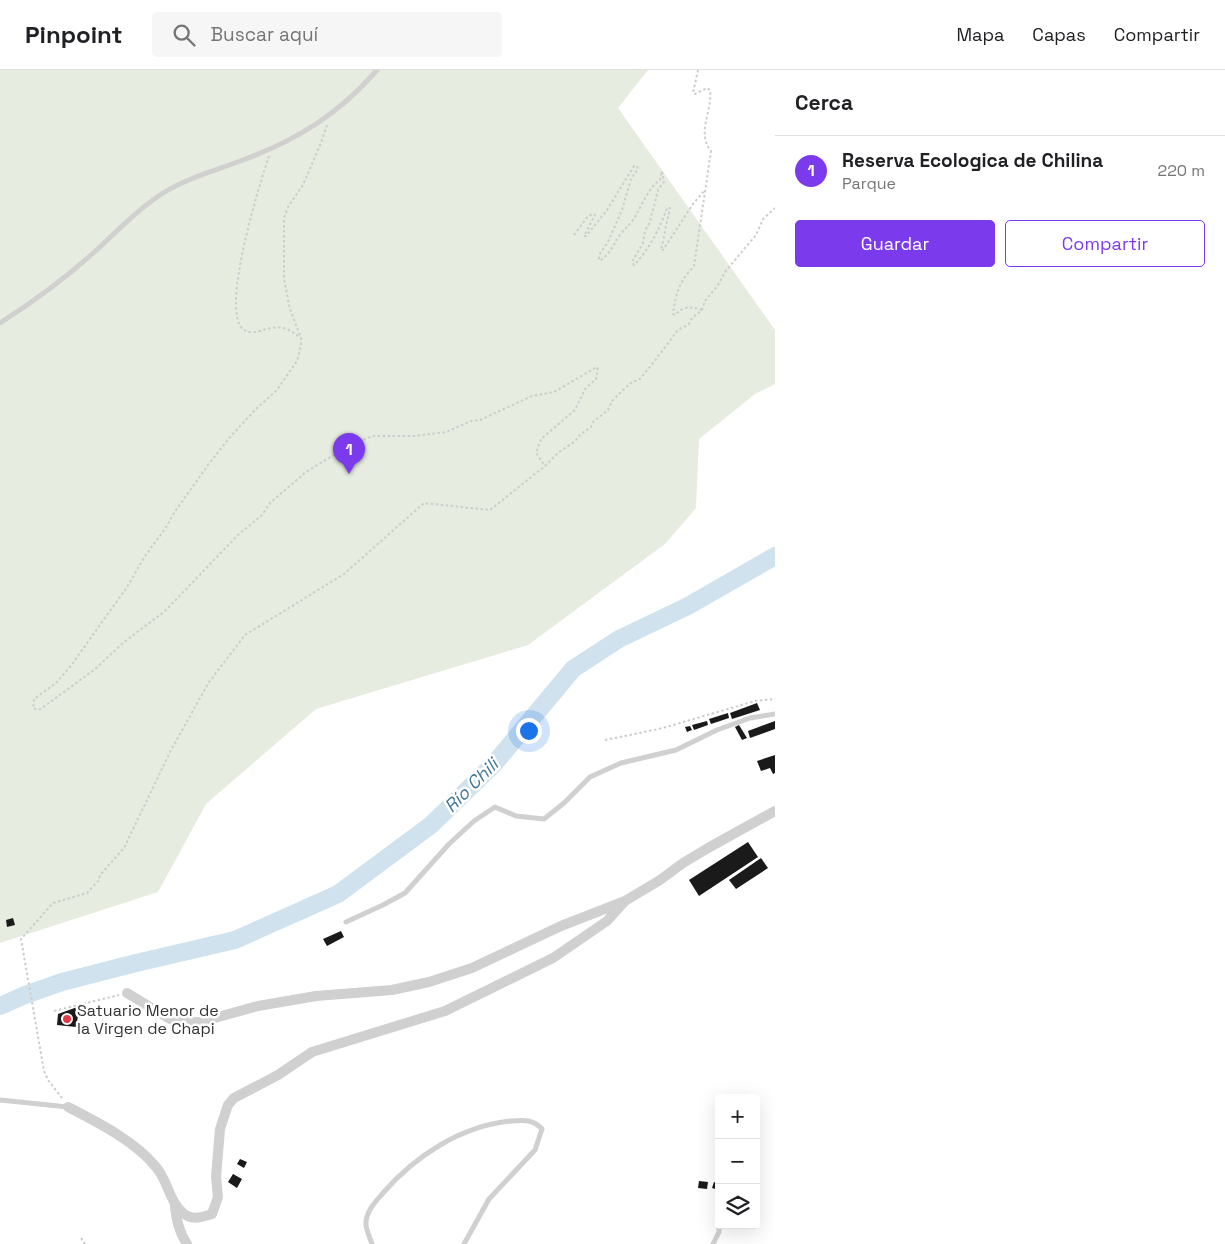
<!DOCTYPE html>
<html lang="es">
<head>
<meta charset="utf-8">
<style>
  :root { --surface:#fff; --page:#f6f6f6; --text:#202124; --muted:#757577; --line:#e0e0e0; --accent:#7c3aed }
  body { margin:0; font-family:"Space Grotesk",sans-serif; background:var(--page); color:var(--text) }
  .controls { position:absolute; right:15px; bottom:15px; display:grid; overflow:hidden; border-radius:5px; box-shadow:0 5px 20px #0002 }
  .controls button { width:45px; height:45px; display:grid; place-items:center; padding:0; border:0; border-bottom:1px solid var(--line); background:var(--surface); color:var(--text); font:25px sans-serif }
  .you { position:absolute; left:528px; top:660px; width:18px; height:18px; margin:-12px; border:4px solid #fff; border-radius:50%; background:#1a73e8; box-shadow:0 0 0 8px #1a73e833 }
  .badge { display:grid; place-items:center; width:32px; height:32px; border-radius:50%; background:var(--accent); color:#fff; font-size:16px; font-weight:700 }
  .pin { position:absolute; translate:-50% -41px; filter:drop-shadow(0 1px 2px #0008) }
  .pin::after { content:''; position:absolute; top:26px; width:18px; height:15px; background:inherit; clip-path:polygon(0 0,100% 0,50% 100%) }
  .list { margin:0; padding:0; list-style:none }
  h2 { display:flex; justify-content:space-between; align-items:center; height:65px; margin:0; padding:0 20px; font-size:21px }
  h2 small { font-size:16px; font-weight:400; color:var(--muted) }
  .list li { display:grid; grid-template-columns:32px 1fr auto; gap:15px; align-items:center; box-sizing:border-box; height:70px; padding:0 20px; border-top:1px solid var(--line) }
  .list b { display:block; font-size:19px; white-space:nowrap }
  .list p { margin:0; font-size:16px; white-space:nowrap; color:var(--muted) }
  .list em { font-size:16px; font-style:normal; color:var(--muted) }
  .actions { display:flex; gap:10px; padding:15px 20px }
  .actions a { flex:1; padding:11px 0; border:1px solid var(--accent); border-radius:5px; text-align:center; font-size:18px; color:var(--accent) }
  .actions .main { background:var(--accent); color:#fff }
  .icon { flex:none; width:28px; height:28px; fill:none; stroke:currentColor; stroke-width:2; stroke-linecap:round; stroke-linejoin:round }
  .map { position:relative; flex:none; width:775px; height:1174px; overflow:hidden }
  header { display:flex; align-items:center; gap:30px; box-sizing:border-box; height:70px; padding:0 25px; background:var(--surface); border-bottom:1px solid var(--line) }
  header strong { font-size:24px }
  nav { display:flex; gap:28px; margin-inline-start:auto; font-size:18px }
  .search { width:350px; height:45px; background:var(--page); display:flex; align-items:center; gap:12px; box-sizing:border-box; padding:0 18px; border-radius:5px; color:var(--muted); font-size:19px }
  main { display:flex }
  aside { flex:1; background:var(--surface) }
  .map>svg:first-child { display:block }
</style>
</head>
<body>
<header>
<strong>Pinpoint</strong>
<div class="search"><svg class="icon" aria-label="search" viewBox="0 0 24 24"><circle cx="10" cy="10" r="6"/><path d="M15 15l6 6"/></svg>Buscar aquí</div>
<nav><a>Mapa</a><a>Capas</a><a>Compartir</a></nav>
</header>
<main>
<div class="map">
<svg width="775" height="1174" viewBox="0 0 775 1174">
  <rect width="100%" height="100%" fill="#fff"/>
  <path fill="#e6ecdf" d="M 0,0 L 648,0 L 618,38 L 775,260 L 775,314 L 755,324 L 699,369 L 696,438 L 665,474 L 528,575 L 316,639 L 206,734 L 158,822 L 0,873 Z"/>
  <g fill="none" stroke-linecap="round" stroke-linejoin="round">
    <path stroke="#cfe2ee" stroke-width="18" d="M 0,936 L 25,925 L 62,912 L 136,893 L 235,870 L 338,824 L 431,755 L 494,694 L 573,599 L 619,569 L 688,536 L 775,486"/>
  </g>
  <path fill="#1a1a1a" d="M 757,633 L 760,640 L 732,649 L 730,643 Z
    M 728,643 L 729,648 L 711,654 L 709,649 Z
    M 707,651 L 708,655 L 694,660 L 692,655 Z
    M 775,651 L 775,659 L 750,668 L 748,661 Z
    M 739,655 L 747,668 L 742,670 L 735,657 Z
    M 690,656 L 692,660 L 687,662 L 685,657 Z
    M 775,685 L 775,703 L 773,704 L 770,698 L 761,701 L 757,691 Z
    M 748,772 L 758,787 L 699,826 L 689,810 Z
    M 761,788 L 768,798 L 736,819 L 729,810 Z
    M 13,848 L 15,855 L 7,857 L 6,850 Z
    M 341,861 L 344,867 L 327,876 L 323,869 Z
    M 80,936 L 76,957 L 57,955 L 58,944 Z
    M 240,1089 L 247,1092 L 244,1098 L 237,1094 Z
    M 233,1104 L 242,1109 L 237,1118 L 228,1112 Z
    M 699,1111 L 708,1112 L 707,1119 L 698,1118 Z
    M 714,1112 L 719,1114 L 719,1120 L 712,1118 Z"/>
  <g fill="none" stroke-linecap="round" stroke-linejoin="round">
    <path stroke="#cdcdcd" stroke-width="2" stroke-dasharray="2.5 2.5" stroke-linecap="butt" d="M 698,0 L 693,23 L 695,24 L 707,18 L 710,20 C 713,40 696,63 711,81 L 694,196 C 679,212 676,222 673,244 L 675,245 C 683,236 691,236 702,240
      M 327,55 L 321,73 L 303,115 L 288,137 L 284,148 L 284,209 L 290,239 L 301,268 L 301,275 L 297,291 L 277,320 L 256,339 L 230,367 L 208,395 L 176,440 L 165,459 L 145,486 L 127,517 L 70,597 L 56,613 L 34,629 L 33,638 L 38,640 L 42,638 L 94,600 L 124,572 L 165,541 L 238,465 L 262,445 L 270,433 L 306,402 L 342,380 L 372,366 L 414,366 L 446,362 L 471,351 L 480,350 L 532,326 L 554,322 L 597,297 L 598,300 L 596,309 L 585,319 L 575,340 L 541,369 L 536,383 L 545,396
      M 269,86 C 260,113 220,240 243,259 C 258,271 274,244 299,267
      M 574,165 L 588,146 L 593,144 L 595,145 L 584,166 L 586,166 L 607,140 L 634,96 L 637,96 L 638,99 L 631,109 L 622,140 L 608,172 L 599,185 L 599,190 L 601,190 C 612,181 612,177 619,166 C 625,158 632,153 636,145 C 643,133 649,117 660,110 L 662,101 L 664,112 L 658,120 L 650,152 L 645,161 L 643,173 L 632,192 L 634,195 C 649,180 660,158 667,138 L 670,138 L 661,180 L 663,180 L 693,134 L 705,120
      M 605,670 L 663,658 L 755,631 L 775,629
      M 54,941 L 119,925
      M 62,1028 L 48,1010 L 44,1001 L 21,869 L 53,833 L 87,823 L 99,810 L 100,805 L 124,778 L 171,680 L 209,612 L 245,565 L 344,504 L 424,433 L 490,440 L 545,396 L 559,382 L 574,372 L 581,364 L 591,357 L 593,352 L 608,340 L 612,331 L 623,320 L 632,312 L 640,309 L 653,293 L 678,260 L 689,254 L 692,248 L 702,240 L 705,231 L 718,215 L 725,202 L 756,165 L 763,149 L 775,138
      M 81,1168 L 85,1174"/>
    <path stroke="#d0d0d0" stroke-width="5" d="M 0,253 C 36,230 71,204 102,175 C 122,156 140,138 163,123 C 187,108 217,100 243,90 C 297,70 339,44 377,0
      M 346,852 L 383,835 L 405,823 L 449,774 L 474,751 L 495,737 L 516,746 L 544,749 L 564,733 L 590,707 L 621,693 L 676,680 L 717,660 L 750,648 L 775,644
      M 0,1030 L 68,1037
      M 372,1174 C 370,1168 365,1158 366,1152 C 367,1140 376,1131 383,1123 C 415,1086 461,1056 511,1051 C 524,1050 533,1049 542,1059 L 535,1080 L 489,1129 L 464,1174
      M 713,1174 L 719,1162 L 719,1155"/>
    <path stroke="#d0d0d0" stroke-width="10" d="M 127,923 L 170,949 L 184,952 L 200,952 L 258,936 L 316,926 L 392,920 L 429,912 L 472,898 L 561,856 L 625,831 L 660,810 L 683,793 L 708,778 L 775,741
      M 68,1037 C 97,1052 135,1071 156,1097 C 168,1111 169,1131 183,1143 C 192,1151 202,1147 212,1144 L 218,1127 L 216,1107 L 220,1059 L 228,1035 L 234,1028 L 278,1005 L 312,982 L 445,941 L 553,888 L 607,851 L 625,831
      M 175,1136 C 176,1149 179,1162 187,1174"/>
  </g>
  <circle fill="#e63946" stroke="#fff" stroke-width="2" cx="67" cy="949" r="5"/>
  <g text-anchor="middle" dominant-baseline="central" stroke-width="5" stroke-linejoin="round" paint-order="stroke">
    <g font-size="16" fill="#333" stroke="#fff" text-anchor="start">
      <text x="77" y="940">Satuario Menor de<tspan x="77" dy="18">la Virgen de Chapi</tspan></text>
    </g>
    <g font-size="18" font-style="italic" fill="#3f7597" stroke="#fff">
      <text transform="translate(471 715) rotate(-45)">Río Chili</text>
    </g>
  </g>
</svg>
<div class="controls">
<button>+</button>
<button>−</button>
<button><svg class="icon" aria-label="layers" viewBox="0 0 24 24"><path d="M12 4l9 5-9 5-9-5zM3 14l9 5 9-5"/></svg></button>
</div>
<div class="you"></div>
<div class="pin badge" style="left:349px;top:404px">1</div>
</div>
<aside>
<h2>Cerca<small></small></h2>
<ul class="list">
<li><span class="badge">1</span><div><b>Reserva Ecologica de Chilina</b><p>Parque</p></div><em>220 m</em></li>
</ul>
<div class="actions"><a class="main">Guardar</a><a>Compartir</a></div>
</aside>
</main>
</body>
</html>
